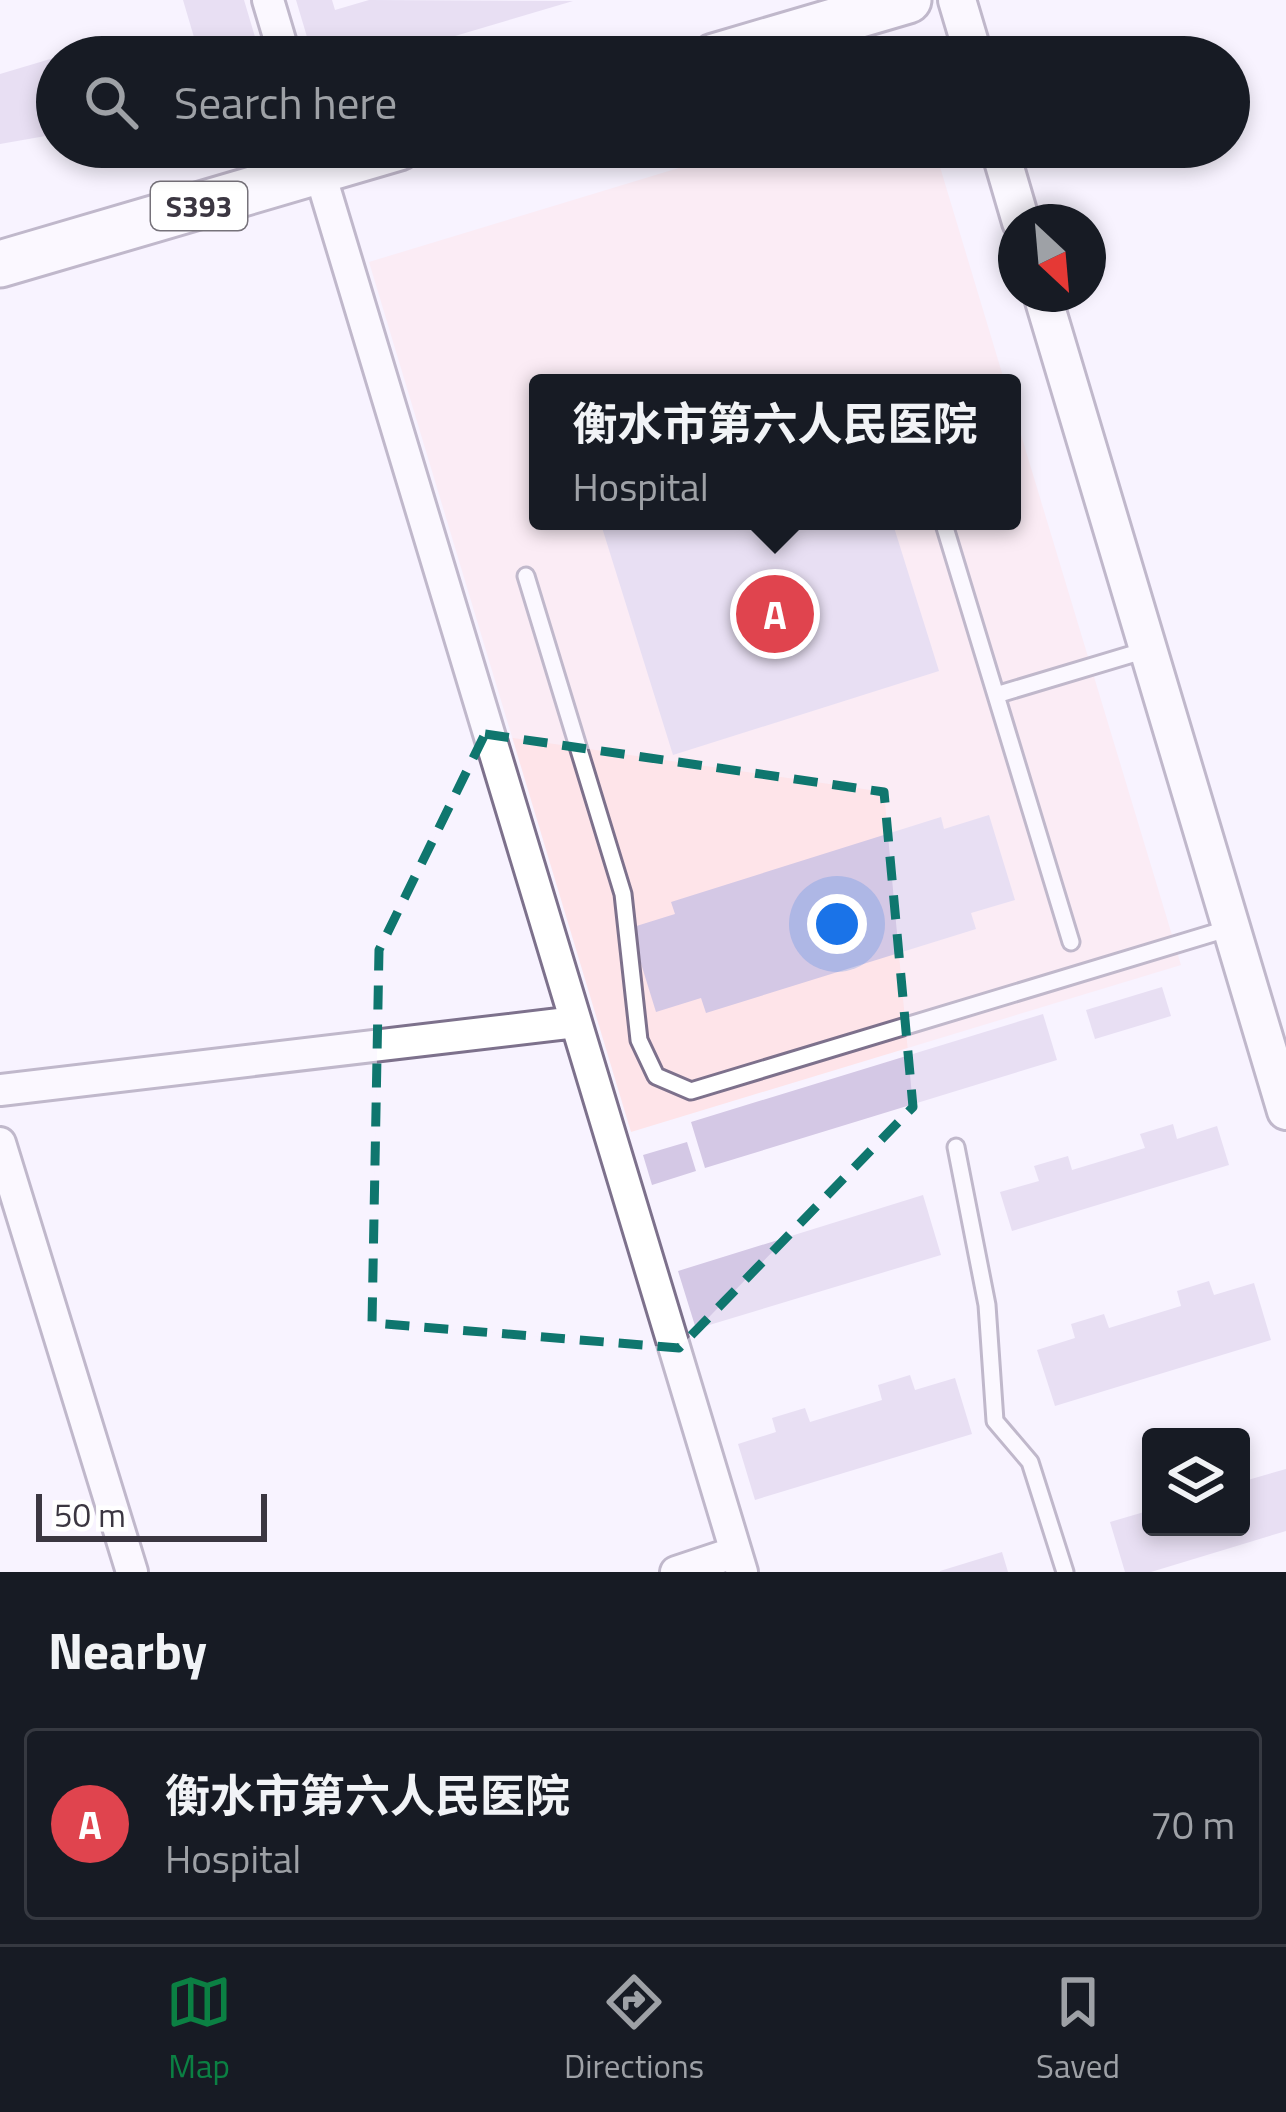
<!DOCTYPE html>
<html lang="en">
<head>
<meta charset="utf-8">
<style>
  :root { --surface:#171b24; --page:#20242c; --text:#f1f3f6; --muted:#9ea1a6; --line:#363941; --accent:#0b8043 }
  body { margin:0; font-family:"Titillium Web","Noto Sans SC",sans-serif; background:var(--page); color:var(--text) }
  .controls { position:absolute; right:36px; bottom:36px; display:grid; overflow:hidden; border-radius:12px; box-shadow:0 6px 18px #0003 }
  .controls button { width:108px; height:108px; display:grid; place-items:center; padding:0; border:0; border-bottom:3px solid var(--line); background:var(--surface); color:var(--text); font:60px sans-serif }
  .compass { position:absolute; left:998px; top:204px; width:108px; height:108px; border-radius:50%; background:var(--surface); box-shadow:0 6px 18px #0003; rotate:154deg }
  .scale { position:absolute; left:36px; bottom:30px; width:231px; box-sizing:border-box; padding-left:12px; border:6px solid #3b3641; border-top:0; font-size:33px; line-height:42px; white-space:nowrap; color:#3b3641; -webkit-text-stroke:9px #fff; paint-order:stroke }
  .you { position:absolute; left:837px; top:924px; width:42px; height:42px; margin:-30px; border:9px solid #fff; border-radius:50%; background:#1a73e8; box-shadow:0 0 0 18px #1a73e833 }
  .badge { display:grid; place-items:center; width:78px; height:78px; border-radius:50%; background:var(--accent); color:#fff; font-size:39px; font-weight:700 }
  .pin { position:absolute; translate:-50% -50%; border:6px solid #fff; box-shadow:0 3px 12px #0006 }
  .popup { position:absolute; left:529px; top:374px; width:492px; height:156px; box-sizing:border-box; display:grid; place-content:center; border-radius:12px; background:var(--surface); filter:drop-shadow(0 3px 9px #0005); font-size:39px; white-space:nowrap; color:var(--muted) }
  .popup b { font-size:45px; color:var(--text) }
  .popup::after { content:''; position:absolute; left:50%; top:100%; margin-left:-24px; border:24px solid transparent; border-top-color:var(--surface) }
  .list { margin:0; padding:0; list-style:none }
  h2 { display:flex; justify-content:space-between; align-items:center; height:156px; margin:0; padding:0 48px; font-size:51px }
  h2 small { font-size:39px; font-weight:400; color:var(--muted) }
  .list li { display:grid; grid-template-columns:78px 1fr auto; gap:36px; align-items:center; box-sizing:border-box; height:192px; margin:0 24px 24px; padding:0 24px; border:3px solid var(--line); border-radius:12px }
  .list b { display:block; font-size:45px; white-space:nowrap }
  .list p { margin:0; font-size:39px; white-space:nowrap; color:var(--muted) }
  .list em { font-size:39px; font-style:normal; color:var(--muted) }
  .icon { flex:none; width:66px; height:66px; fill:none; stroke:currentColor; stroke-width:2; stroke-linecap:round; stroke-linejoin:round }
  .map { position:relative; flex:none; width:1286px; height:1572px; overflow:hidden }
  .search { position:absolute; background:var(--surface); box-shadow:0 6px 18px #0003; left:36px; right:36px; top:36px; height:132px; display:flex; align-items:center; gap:30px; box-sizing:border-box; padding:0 42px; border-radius:66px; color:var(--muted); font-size:45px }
  .sheet { height:372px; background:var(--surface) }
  nav { display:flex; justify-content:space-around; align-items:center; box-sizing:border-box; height:168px; border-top:3px solid var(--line); background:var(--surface); font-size:33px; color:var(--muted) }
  nav a { display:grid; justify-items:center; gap:6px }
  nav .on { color:var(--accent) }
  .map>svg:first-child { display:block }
</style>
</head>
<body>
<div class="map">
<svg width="1286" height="1572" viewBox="0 0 1286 1572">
  <rect width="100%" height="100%" fill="#f8f3ff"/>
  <path fill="#fee4e9" d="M 748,147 L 934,147 L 1005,383 L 538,383 L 538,521 L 1012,521 L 1012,405 L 1181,965 L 631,1132 L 369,262 Z"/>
  <path fill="#d4c8e5" d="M 183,0 L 244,0 L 261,57 L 157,57 L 196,44 Z
    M 296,0 L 332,0 L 335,10 L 369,0 L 573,1 L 384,57 L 313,57 Z
    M 119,38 L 125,57 L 60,57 L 60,56 Z
    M 57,57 L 57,134 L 0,144 L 0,74 Z
    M 600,521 L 892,521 L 939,671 L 673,755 Z
    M 989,815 L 1015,900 L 971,913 L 976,929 L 706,1013 L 701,998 L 656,1012 L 630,928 L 675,914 L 671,902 L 941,817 L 944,829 Z
    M 1162,987 L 1171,1016 L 1095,1039 L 1086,1010 Z
    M 1043,1014 L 1057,1060 L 705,1168 L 691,1122 Z
    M 1173,1124 L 1177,1139 L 1217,1126 L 1229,1165 L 1012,1231 L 1000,1192 L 1039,1181 L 1034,1166 L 1068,1156 L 1072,1170 L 1145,1148 L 1140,1134 Z
    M 687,1142 L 696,1171 L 652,1185 L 643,1155 Z
    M 923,1195 L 941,1255 L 696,1329 L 678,1271 Z
    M 1209,1281 L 1214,1295 L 1254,1283 L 1271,1340 L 1055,1406 L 1037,1350 L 1075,1338 L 1071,1324 L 1104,1314 L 1109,1328 L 1181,1306 L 1177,1291 Z
    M 910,1375 L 915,1390 L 955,1378 L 972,1434 L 755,1500 L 738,1444 L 776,1432 L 772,1418 L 805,1408 L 810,1422 L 882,1400 L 878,1385 Z
    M 1286,1469 L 1286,1531 L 1151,1572 L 1125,1572 L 1110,1522 L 1151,1510 L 1151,1527 L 1241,1527 L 1241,1482 Z
    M 1002,1552 L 1008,1572 L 940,1572 L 940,1571 Z"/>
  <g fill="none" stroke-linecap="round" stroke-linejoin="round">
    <defs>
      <path id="service" d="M 943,521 L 1071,942
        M 526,576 L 623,894 L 639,1040 L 656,1076 L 691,1091 L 1230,928
        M 996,695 L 1146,650
        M 956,1147 L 987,1305 L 995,1421 L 1030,1462 L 1065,1572"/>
      <path id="minor" d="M 268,0 L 285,57
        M 312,147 L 742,1572
        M 0,1090 L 576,1022
        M 0,1143 L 132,1572
        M 676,1572 L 736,1552"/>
      <path id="tertiary" d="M 957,0 L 974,57
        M 999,147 L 1021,222
        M 1042,294 L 1286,1111"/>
      <path id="primary" d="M 714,57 L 908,0
        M 0,264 L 399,147"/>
    </defs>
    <use href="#service" stroke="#7d718c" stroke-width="21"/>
    <use href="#minor" stroke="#7d718c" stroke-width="36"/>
    <use href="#tertiary" stroke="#7d718c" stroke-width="42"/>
    <use href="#primary" stroke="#7d718c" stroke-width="51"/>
    <use href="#service" stroke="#fff" stroke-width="15"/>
    <use href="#minor" stroke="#fff" stroke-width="30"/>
    <use href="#tertiary" stroke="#fff" stroke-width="36"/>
    <use href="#primary" stroke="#fff" stroke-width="45"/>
  </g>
  <path d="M0 0H1286V1572H0ZM 485,734 L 884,792 L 913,1107 L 679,1348 L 372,1323 L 379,950 Z" fill="#f8f3ff" fill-opacity=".55" fill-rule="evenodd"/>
  <path fill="none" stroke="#0f766e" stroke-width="9" stroke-dasharray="24 15" stroke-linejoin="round" d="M 485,734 L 884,792 L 913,1107 L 679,1348 L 372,1323 L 379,950 Z"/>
  <g text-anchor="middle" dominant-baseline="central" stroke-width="12" stroke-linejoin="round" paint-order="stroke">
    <rect fill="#fff" stroke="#76727a" stroke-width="3" x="151" y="182" width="96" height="48" rx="9"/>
    <g font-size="30" font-weight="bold" fill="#3b3641">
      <text x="199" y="206">S393</text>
    </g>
  </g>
</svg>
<div class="controls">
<button><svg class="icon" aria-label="layers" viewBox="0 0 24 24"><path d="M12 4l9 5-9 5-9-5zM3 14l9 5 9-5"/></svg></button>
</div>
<svg class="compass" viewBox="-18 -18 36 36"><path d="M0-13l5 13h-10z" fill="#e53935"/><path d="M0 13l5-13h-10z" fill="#9ea1a6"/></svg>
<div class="scale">50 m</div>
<div class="you"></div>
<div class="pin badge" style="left:775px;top:614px;background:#e0444e">A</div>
<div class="popup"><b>衡水市第六人民医院</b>Hospital</div>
<div class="search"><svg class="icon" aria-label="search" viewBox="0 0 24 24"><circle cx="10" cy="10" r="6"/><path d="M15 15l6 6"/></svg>Search here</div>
</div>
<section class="sheet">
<h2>Nearby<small></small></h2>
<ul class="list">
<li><span class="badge" style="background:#e0444e">A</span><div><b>衡水市第六人民医院</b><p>Hospital</p></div><em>70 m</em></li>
</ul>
</section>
<nav>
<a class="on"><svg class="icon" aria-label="map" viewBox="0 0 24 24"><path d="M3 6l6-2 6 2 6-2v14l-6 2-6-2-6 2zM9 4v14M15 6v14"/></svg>Map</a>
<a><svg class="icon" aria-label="directions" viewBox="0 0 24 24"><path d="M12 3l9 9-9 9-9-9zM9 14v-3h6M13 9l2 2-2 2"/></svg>Directions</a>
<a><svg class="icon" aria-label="saved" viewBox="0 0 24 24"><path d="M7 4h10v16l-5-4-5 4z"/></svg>Saved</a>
</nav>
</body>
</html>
